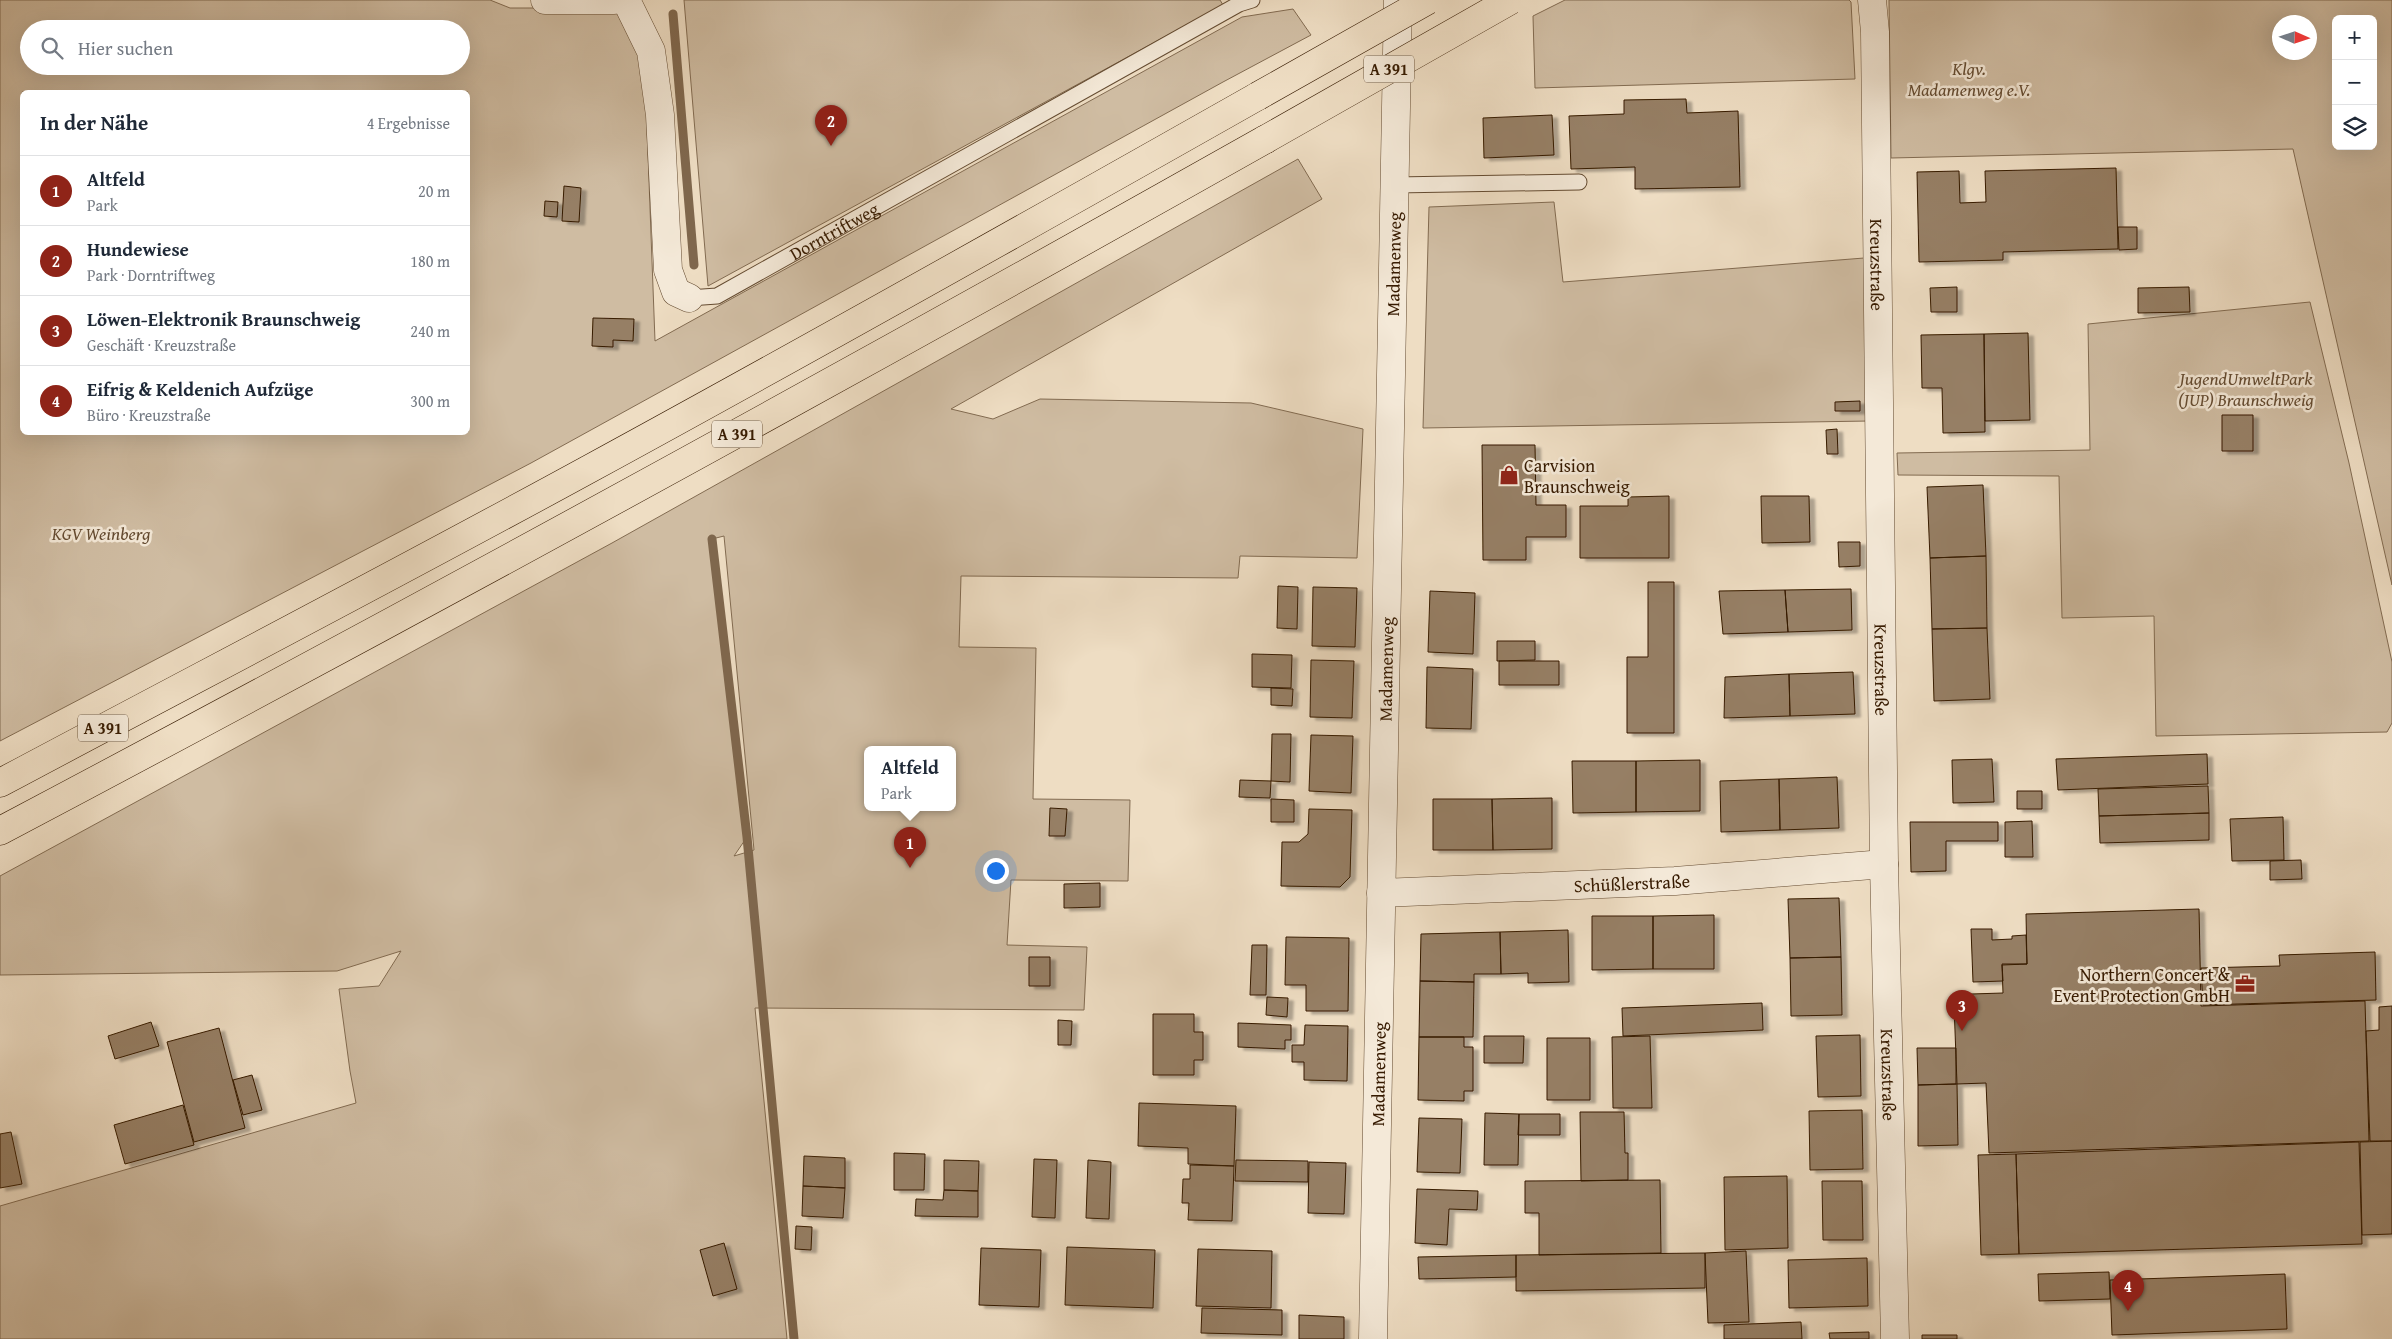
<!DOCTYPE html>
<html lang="de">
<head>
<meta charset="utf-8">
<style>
  :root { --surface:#fff; --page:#f6f6f7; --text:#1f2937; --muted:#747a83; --line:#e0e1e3; --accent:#8f2418 }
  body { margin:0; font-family:"Gentium Book Plus",serif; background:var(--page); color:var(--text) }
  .controls { position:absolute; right:15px; top:15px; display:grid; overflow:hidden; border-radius:8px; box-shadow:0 5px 20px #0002 }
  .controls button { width:45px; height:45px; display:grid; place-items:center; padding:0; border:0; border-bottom:1px solid var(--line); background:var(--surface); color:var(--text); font:25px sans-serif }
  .compass { position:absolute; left:2272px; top:15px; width:45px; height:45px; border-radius:50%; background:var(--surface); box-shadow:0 5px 20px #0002; rotate:93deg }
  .you { position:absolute; left:995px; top:870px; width:18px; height:18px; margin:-12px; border:4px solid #fff; border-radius:50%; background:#1a73e8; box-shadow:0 0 0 8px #1a73e833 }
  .badge { display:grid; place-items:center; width:32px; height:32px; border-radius:50%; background:var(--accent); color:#fff; font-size:16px; font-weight:700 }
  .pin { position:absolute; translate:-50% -41px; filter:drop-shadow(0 1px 2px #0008) }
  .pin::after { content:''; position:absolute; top:26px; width:18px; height:15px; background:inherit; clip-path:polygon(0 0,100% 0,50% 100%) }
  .popup { position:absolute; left:864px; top:746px; width:92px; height:65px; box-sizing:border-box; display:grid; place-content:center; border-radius:8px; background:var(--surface); filter:drop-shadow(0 1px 4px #0005); font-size:16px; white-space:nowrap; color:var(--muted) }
  .popup b { font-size:19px; color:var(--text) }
  .popup::after { content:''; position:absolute; left:50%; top:100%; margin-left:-10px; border:10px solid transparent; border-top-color:var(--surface) }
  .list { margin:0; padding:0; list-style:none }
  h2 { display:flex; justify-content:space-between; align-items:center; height:65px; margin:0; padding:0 20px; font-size:21px }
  h2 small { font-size:16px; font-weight:400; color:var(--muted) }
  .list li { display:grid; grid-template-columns:32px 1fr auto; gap:15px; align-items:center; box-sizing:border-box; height:70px; padding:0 20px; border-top:1px solid var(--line) }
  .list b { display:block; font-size:19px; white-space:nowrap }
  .list p { margin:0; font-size:16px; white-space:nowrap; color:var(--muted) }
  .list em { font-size:16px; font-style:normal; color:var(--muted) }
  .icon { flex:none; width:28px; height:28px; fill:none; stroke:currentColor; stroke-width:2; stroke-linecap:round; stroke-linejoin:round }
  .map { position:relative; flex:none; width:2392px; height:1339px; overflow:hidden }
  .search { position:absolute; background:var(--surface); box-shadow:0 5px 20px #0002; left:20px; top:20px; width:450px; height:55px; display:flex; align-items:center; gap:12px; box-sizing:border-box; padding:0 18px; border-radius:28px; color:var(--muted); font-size:19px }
  .panel { position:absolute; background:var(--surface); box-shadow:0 5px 20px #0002; left:20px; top:90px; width:450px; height:345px; border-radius:8px }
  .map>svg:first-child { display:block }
</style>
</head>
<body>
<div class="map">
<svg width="2392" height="1339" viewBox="0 0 2392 1339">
  <defs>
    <filter id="shadow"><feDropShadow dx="5.5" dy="3" stdDeviation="1" flood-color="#0004"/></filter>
  </defs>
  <rect width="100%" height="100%" fill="#eeddc3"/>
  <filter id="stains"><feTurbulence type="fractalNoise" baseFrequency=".004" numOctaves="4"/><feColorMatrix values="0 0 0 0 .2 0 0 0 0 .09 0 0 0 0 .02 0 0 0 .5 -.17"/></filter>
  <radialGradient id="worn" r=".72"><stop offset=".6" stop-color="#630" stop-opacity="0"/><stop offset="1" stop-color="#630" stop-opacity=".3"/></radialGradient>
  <path fill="#cfbca2" stroke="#826b51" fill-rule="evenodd" d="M 0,0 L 490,0 L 510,8 L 621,8 L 645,74 L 655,341 L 1242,17 L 1293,9 L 1311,35 L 1223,82 L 531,463 L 0,741 ZM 29,29 L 461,29 L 461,66 L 29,66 ZM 22,92 L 468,92 L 468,432 L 22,432 Z
    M 684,0 L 1220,0 L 1223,5 L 708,286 Z
    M 1565,0 L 1849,0 L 1851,2 L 1855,79 L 1535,88 L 1533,16 Z
    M 1889,0 L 2392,0 L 2392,585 L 2293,149 L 1891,158 ZM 2336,19 L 2373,19 L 2373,146 L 2336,146 ZM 2280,22 L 2310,22 L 2310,52 L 2280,52 Z
    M 1298,159 L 1322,199 L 951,409 L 993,419 L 1040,399 L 1251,403 L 1363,429 L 1357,558 L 1240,556 L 1238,578 L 961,576 L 959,647 L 1036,648 L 1033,799 L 1130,800 L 1128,881 L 1011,880 L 1007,945 L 1087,947 L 1084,1010 L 755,1008 L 787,1339 L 0,1339 L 0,1206 L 356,1103 L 350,1071 L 339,989 L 379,986 L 401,951 L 337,971 L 0,975 L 0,876 L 612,543 ZM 724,536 L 754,850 L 734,856 L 747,837 L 712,539 ZM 868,749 L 952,749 L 952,807 L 868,807 Z
    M 1554,202 L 1563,282 L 1864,258 L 1870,421 L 1423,428 L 1429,207 Z
    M 2310,302 L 2349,463 L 2392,662 L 2392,723 L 2387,732 L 2156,736 L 2154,616 L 2062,618 L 2059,476 L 1898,475 L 1897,453 L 2090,450 L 2088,324 Z"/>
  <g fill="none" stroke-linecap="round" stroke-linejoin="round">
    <path stroke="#7f674d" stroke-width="9" d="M 673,14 L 694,265
      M 712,539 L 747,837 L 794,1339"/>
  </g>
  <path fill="#967f65" stroke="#361a00" filter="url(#shadow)" d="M 1686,99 L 1687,113 L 1738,111 L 1740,187 L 1635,189 L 1635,167 L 1571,169 L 1569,116 L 1624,114 L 1624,100 Z
    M 1552,115 L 1554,155 L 1484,158 L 1483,118 Z
    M 2116,168 L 2118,249 L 2003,252 L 2003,260 L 1919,262 L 1917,172 L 1959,171 L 1960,203 L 1986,202 L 1985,171 Z
    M 564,186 L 581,188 L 579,222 L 562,221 Z
    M 545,201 L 558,202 L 557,217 L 544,216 Z
    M 2118,227 L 2137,227 L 2137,249 L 2119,250 Z
    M 1957,287 L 1957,312 L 1931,312 L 1930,288 Z
    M 2189,287 L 2190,312 L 2138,313 L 2138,288 Z
    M 593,318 L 634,319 L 633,341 L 613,340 L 613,347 L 592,346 Z
    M 2028,333 L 2030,420 L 1985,421 L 1984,334 Z
    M 1984,334 L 1985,432 L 1943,433 L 1942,388 L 1922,388 L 1921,335 Z
    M 1860,401 L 1860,411 L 1835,411 L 1835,402 Z
    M 2222,415 L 2253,415 L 2253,451 L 2222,451 Z
    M 1837,429 L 1838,454 L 1827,454 L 1826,430 Z
    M 1482,445 L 1535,445 L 1536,505 L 1566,505 L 1566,537 L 1526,537 L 1526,560 L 1483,560 Z
    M 1983,485 L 1986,556 L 1930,558 L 1927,487 Z
    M 1669,496 L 1669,558 L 1580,558 L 1580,506 L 1628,506 L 1628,497 Z
    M 1761,496 L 1809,496 L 1810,542 L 1762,543 Z
    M 1838,542 L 1860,542 L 1860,566 L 1839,567 Z
    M 1986,556 L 1987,628 L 1932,629 L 1930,558 Z
    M 1648,582 L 1674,582 L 1674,733 L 1627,733 L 1627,657 L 1648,657 Z
    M 1278,586 L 1298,587 L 1297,629 L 1277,628 Z
    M 1313,587 L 1357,588 L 1355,647 L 1312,646 Z
    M 1851,589 L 1852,630 L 1788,632 L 1785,590 Z
    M 1785,590 L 1788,632 L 1723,634 L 1719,591 Z
    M 1430,591 L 1475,593 L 1473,654 L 1428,652 Z
    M 1987,628 L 1990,699 L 1934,701 L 1932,629 Z
    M 1497,641 L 1535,641 L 1535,660 L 1497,661 Z
    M 1252,654 L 1292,655 L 1291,688 L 1252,687 Z
    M 1311,660 L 1354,661 L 1352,718 L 1310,717 Z
    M 1499,661 L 1559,661 L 1559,685 L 1499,685 Z
    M 1427,667 L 1473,669 L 1471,729 L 1426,728 Z
    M 1853,672 L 1855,714 L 1790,716 L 1789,674 Z
    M 1789,674 L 1790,716 L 1724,718 L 1725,677 Z
    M 1271,688 L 1293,689 L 1292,706 L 1271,705 Z
    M 1272,734 L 1291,734 L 1290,782 L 1271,781 Z
    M 1311,735 L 1353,736 L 1351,793 L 1309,791 Z
    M 2207,754 L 2208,784 L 2058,790 L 2056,759 Z
    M 1992,759 L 1994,802 L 1953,803 L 1952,760 Z
    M 1700,760 L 1700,811 L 1636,812 L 1636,761 Z
    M 1572,761 L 1636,761 L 1636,812 L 1573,813 Z
    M 1837,777 L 1839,828 L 1780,830 L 1779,779 Z
    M 1779,779 L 1780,830 L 1721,832 L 1720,781 Z
    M 1240,780 L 1271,781 L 1270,798 L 1239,797 Z
    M 2208,786 L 2209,813 L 2099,816 L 2098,789 Z
    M 2017,791 L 2042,791 L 2042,809 L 2017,809 Z
    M 1552,798 L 1552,849 L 1493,850 L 1492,799 Z
    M 1271,799 L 1294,800 L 1294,822 L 1271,822 Z
    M 1433,799 L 1492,799 L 1493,850 L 1433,850 Z
    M 1050,808 L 1067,809 L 1065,836 L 1049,836 Z
    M 1309,809 L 1352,810 L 1350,877 L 1340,887 L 1281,886 L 1282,842 L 1299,842 L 1308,834 Z
    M 2209,813 L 2209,840 L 2100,843 L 2099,816 Z
    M 2283,817 L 2284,860 L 2232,861 L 2230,819 Z
    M 2032,821 L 2033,857 L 2005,857 L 2005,822 Z
    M 1910,822 L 1998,822 L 1998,841 L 1946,841 L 1946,871 L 1911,872 Z
    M 2301,860 L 2302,879 L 2270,880 L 2270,861 Z
    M 1100,883 L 1100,907 L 1064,908 L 1064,884 Z
    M 1839,898 L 1841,957 L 1790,958 L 1788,899 Z
    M 2199,909 L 2201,1006 L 2365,1001 L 2369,1141 L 1989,1153 L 1986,1083 L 1957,1084 L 1954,1004 L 1971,1004 L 1971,994 L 2003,993 L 2002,965 L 2027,964 L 2026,914 Z
    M 1714,915 L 1714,969 L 1653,969 L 1653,916 Z
    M 1592,916 L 1653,916 L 1653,969 L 1592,970 Z
    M 1971,929 L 1992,929 L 1992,940 L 2012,939 L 2012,936 L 2026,935 L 2027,964 L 2002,964 L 2003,981 L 1973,982 Z
    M 1568,930 L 1569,982 L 1528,983 L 1528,973 L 1501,974 L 1500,932 Z
    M 1500,932 L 1501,974 L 1474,974 L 1474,982 L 1420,981 L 1421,934 Z
    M 1286,937 L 1349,938 L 1348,1011 L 1306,1011 L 1306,985 L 1285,985 Z
    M 1252,945 L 1267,945 L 1266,995 L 1250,995 Z
    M 2375,952 L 2376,1000 L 2203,1005 L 2201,968 L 2280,966 L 2279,955 Z
    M 1029,957 L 1050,957 L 1050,986 L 1029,986 Z
    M 1841,957 L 1842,1015 L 1791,1016 L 1790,958 Z
    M 1420,981 L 1474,982 L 1473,1037 L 1419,1037 Z
    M 1267,997 L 1288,998 L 1287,1017 L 1266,1015 Z
    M 1762,1003 L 1763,1030 L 1623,1036 L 1622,1008 Z
    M 2392,1006 L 2392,1141 L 2370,1141 L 2366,1031 L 2379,1030 L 2379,1007 Z
    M 1153,1014 L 1194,1014 L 1194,1032 L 1203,1032 L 1203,1060 L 1194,1060 L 1194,1075 L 1153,1075 Z
    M 1058,1020 L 1072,1021 L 1071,1045 L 1058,1045 Z
    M 151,1022 L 159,1046 L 115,1059 L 108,1036 Z
    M 1238,1023 L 1291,1025 L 1291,1040 L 1285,1040 L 1285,1049 L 1238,1047 Z
    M 1305,1025 L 1348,1026 L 1347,1081 L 1304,1080 L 1304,1062 L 1292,1062 L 1292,1045 L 1304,1045 Z
    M 219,1028 L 245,1128 L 194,1142 L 167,1042 Z
    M 1860,1035 L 1861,1096 L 1818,1097 L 1816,1036 Z
    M 1484,1036 L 1524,1036 L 1523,1063 L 1484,1063 Z
    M 1650,1036 L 1652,1108 L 1613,1108 L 1612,1037 Z
    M 1419,1037 L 1464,1037 L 1464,1047 L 1473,1047 L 1473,1091 L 1464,1091 L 1464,1101 L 1418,1100 Z
    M 1547,1038 L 1590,1038 L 1590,1100 L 1547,1100 Z
    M 1917,1048 L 1956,1048 L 1956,1084 L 1918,1085 Z
    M 252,1075 L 262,1110 L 243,1115 L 233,1080 Z
    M 1957,1084 L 1958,1145 L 1918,1146 L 1918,1085 Z
    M 1139,1103 L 1236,1106 L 1234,1166 L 1188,1164 L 1188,1148 L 1138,1146 Z
    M 183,1105 L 194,1145 L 125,1164 L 114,1125 Z
    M 1862,1110 L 1863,1169 L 1810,1170 L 1809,1111 Z
    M 1580,1112 L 1624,1112 L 1625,1153 L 1628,1153 L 1628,1180 L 1581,1181 Z
    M 1485,1113 L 1519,1114 L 1518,1165 L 1484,1165 Z
    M 1519,1114 L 1560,1114 L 1560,1135 L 1518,1135 Z
    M 1419,1118 L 1462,1119 L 1460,1173 L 1417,1172 Z
    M 11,1132 L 22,1184 L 0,1188 L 0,1134 Z
    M 2392,1141 L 2392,1234 L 2362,1235 L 2360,1142 Z
    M 2359,1142 L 2362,1244 L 2019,1254 L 2016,1154 Z
    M 894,1153 L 925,1154 L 924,1190 L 894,1190 Z
    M 2016,1154 L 2019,1254 L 1981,1255 L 1978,1155 Z
    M 804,1156 L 845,1158 L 845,1188 L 803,1186 Z
    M 1034,1159 L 1057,1160 L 1055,1218 L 1032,1217 Z
    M 944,1160 L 979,1161 L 978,1191 L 944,1190 Z
    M 1088,1160 L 1111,1162 L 1109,1219 L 1086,1218 Z
    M 1236,1160 L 1308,1161 L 1308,1182 L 1235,1181 Z
    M 1309,1162 L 1346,1163 L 1344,1214 L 1308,1213 Z
    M 1190,1165 L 1234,1166 L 1232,1221 L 1188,1220 L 1189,1203 L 1182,1203 L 1183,1179 L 1190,1179 Z
    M 1787,1176 L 1788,1248 L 1725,1250 L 1724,1177 Z
    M 1660,1180 L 1661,1253 L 1539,1255 L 1539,1213 L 1525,1213 L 1525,1181 Z
    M 1822,1181 L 1862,1181 L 1863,1240 L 1823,1240 Z
    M 803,1186 L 845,1188 L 843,1218 L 802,1216 Z
    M 1417,1189 L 1478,1191 L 1477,1210 L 1449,1209 L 1447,1245 L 1415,1243 Z
    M 944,1190 L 978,1191 L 978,1217 L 915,1216 L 916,1199 L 943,1200 Z
    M 796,1226 L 812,1227 L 811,1250 L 795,1249 Z
    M 724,1243 L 737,1289 L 713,1296 L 700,1250 Z
    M 1067,1247 L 1155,1250 L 1153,1308 L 1065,1305 Z
    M 981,1248 L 1041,1250 L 1039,1307 L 979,1305 Z
    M 1198,1249 L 1272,1251 L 1271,1308 L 1196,1306 Z
    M 1746,1251 L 1749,1322 L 1708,1323 L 1705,1253 Z
    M 1705,1253 L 1705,1288 L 1516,1291 L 1516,1255 Z
    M 1516,1255 L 1516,1277 L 1419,1279 L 1418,1257 Z
    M 1867,1258 L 1868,1306 L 1789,1308 L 1788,1260 Z
    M 2109,1272 L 2110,1299 L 2039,1301 L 2038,1274 Z
    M 2285,1274 L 2287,1329 L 2112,1335 L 2110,1280 Z
    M 1202,1308 L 1282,1310 L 1282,1335 L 1201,1333 Z
    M 1299,1315 L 1344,1317 L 1344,1339 L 1299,1339 Z
    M 1801,1322 L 1802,1339 L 1724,1339 L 1724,1325 Z
    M 1869,1332 L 1869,1339 L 1830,1339 L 1829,1333 Z
    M 1922,1335 L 1957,1335 L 1957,1339 L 1922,1339 Z"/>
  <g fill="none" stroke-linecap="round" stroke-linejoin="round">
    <defs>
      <g id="lane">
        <path d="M 1395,185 L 1579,182"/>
        <path id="s1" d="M 689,298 L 717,296 L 1239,4 L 1252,0"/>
      </g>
      <g id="street">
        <path d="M 545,0 L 614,0"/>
        <path d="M 626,0 L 651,51 L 660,115 L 668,270 L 676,292 L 689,298"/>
        <path id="s2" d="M 1872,0 L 1875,32 L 1884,864 L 1895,1339"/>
        <path id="s3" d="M 1381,893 L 1675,881 L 1884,864"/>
        <path id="s4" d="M 1373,1339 L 1398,0"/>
      </g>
      <path id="highway" d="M 0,783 C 197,678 395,575 591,468 C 815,346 1037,221 1258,96
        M 0,831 C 425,606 847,375 1266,139"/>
    </defs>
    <use href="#lane" stroke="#644b31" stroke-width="17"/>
    <use href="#street" stroke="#644b31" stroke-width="29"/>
    <use href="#highway" stroke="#361a00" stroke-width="29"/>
    <use href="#lane" stroke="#f4e9d8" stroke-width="15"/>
    <use href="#street" stroke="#f4e9d8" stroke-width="28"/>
    <use href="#highway" stroke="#eeddc3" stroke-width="28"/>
    <defs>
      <path id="highway-bridge" d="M 1258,96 L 1428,0
        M 1266,139 L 1511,0"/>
    </defs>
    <use href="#highway-bridge" stroke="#361a00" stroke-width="29" stroke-linecap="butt"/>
    <use href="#highway-bridge" stroke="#eeddc3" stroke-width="28"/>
  </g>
  <defs>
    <symbol id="shop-bare" viewBox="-9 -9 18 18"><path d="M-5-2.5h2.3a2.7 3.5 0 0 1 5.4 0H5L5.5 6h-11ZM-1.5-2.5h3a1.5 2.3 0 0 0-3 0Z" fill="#8f2418" stroke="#f4e9d8" stroke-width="2.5" paint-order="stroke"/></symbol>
    <symbol id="office-bare" viewBox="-9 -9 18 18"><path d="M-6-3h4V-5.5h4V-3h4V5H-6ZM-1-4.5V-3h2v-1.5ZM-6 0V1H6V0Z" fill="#8f2418" stroke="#f4e9d8" stroke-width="2.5" paint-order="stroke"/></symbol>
  </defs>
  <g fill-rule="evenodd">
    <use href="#shop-bare" x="1495" y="461" width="28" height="28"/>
    <use href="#office-bare" x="2231" y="970" width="28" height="28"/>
  </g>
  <g text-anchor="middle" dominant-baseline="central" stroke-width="5" stroke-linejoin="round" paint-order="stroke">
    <g fill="#f4e9d8" stroke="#6f5841" stroke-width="1">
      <rect x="1364" y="55.5" width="50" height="27" rx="4"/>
      <rect x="712" y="420.5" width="50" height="27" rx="4"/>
      <rect x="78" y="714.5" width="50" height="27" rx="4"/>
    </g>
    <g font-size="16" font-weight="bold" fill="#361a00">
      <text x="1389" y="69">A 391</text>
      <text x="737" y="434">A 391</text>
      <text x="103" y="728">A 391</text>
    </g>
    <g font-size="18" font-style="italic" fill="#644b31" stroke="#f4e9d8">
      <text x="1969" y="68">Klgv.<tspan x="1969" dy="21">Madamenweg e.V.</tspan></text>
      <text x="2246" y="378">JugendUmweltPark<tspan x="2246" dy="21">(JUP) Braunschweig</tspan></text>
      <text x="101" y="533">KGV Weinberg</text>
    </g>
    <g font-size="18" fill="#361a00" stroke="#f4e9d8">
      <text stroke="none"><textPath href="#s1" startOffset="162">Dorntriftweg</textPath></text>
      <text stroke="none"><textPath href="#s2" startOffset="265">Kreuzstraße</textPath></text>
      <text stroke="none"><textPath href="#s4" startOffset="1075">Madamenweg</textPath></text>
      <text stroke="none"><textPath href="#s4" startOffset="670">Madamenweg</textPath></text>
      <text stroke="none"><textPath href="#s2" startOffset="670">Kreuzstraße</textPath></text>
      <text stroke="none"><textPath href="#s3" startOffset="251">Schüßlerstraße</textPath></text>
      <text stroke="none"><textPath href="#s4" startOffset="265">Madamenweg</textPath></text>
      <text stroke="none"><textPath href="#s2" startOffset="1075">Kreuzstraße</textPath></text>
    </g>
    <g font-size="18" fill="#361a00" stroke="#f4e9d8" text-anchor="start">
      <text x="1524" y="465">Carvision<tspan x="1524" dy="21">Braunschweig</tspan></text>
      <text x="2230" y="974" text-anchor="end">Northern Concert &amp;<tspan x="2230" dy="21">Event Protection GmbH</tspan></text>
    </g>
  </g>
  <rect width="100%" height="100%" filter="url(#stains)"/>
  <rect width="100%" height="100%" fill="url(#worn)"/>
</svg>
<div class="controls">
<button>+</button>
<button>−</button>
<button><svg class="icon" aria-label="layers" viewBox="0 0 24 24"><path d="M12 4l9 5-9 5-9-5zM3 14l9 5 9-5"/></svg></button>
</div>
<svg class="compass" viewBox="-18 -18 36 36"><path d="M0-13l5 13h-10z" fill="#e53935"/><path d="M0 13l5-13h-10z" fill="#747a83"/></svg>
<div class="you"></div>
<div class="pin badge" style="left:910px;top:868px">1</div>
<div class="popup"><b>Altfeld</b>Park</div>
<div class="pin badge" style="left:831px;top:146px">2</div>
<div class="pin badge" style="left:1962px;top:1031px">3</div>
<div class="pin badge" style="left:2128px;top:1311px">4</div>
<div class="search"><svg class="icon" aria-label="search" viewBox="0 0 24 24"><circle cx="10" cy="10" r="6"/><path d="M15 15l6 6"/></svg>Hier suchen</div>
<section class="panel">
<h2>In der Nähe<small>4 Ergebnisse</small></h2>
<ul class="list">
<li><span class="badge">1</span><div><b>Altfeld</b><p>Park</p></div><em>20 m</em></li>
<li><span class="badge">2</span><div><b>Hundewiese</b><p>Park · Dorntriftweg</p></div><em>180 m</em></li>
<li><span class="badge">3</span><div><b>Löwen-Elektronik Braunschweig</b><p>Geschäft · Kreuzstraße</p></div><em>240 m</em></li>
<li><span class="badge">4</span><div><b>Eifrig &amp; Keldenich Aufzüge</b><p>Büro · Kreuzstraße</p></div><em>300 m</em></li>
</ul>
</section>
</div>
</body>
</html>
